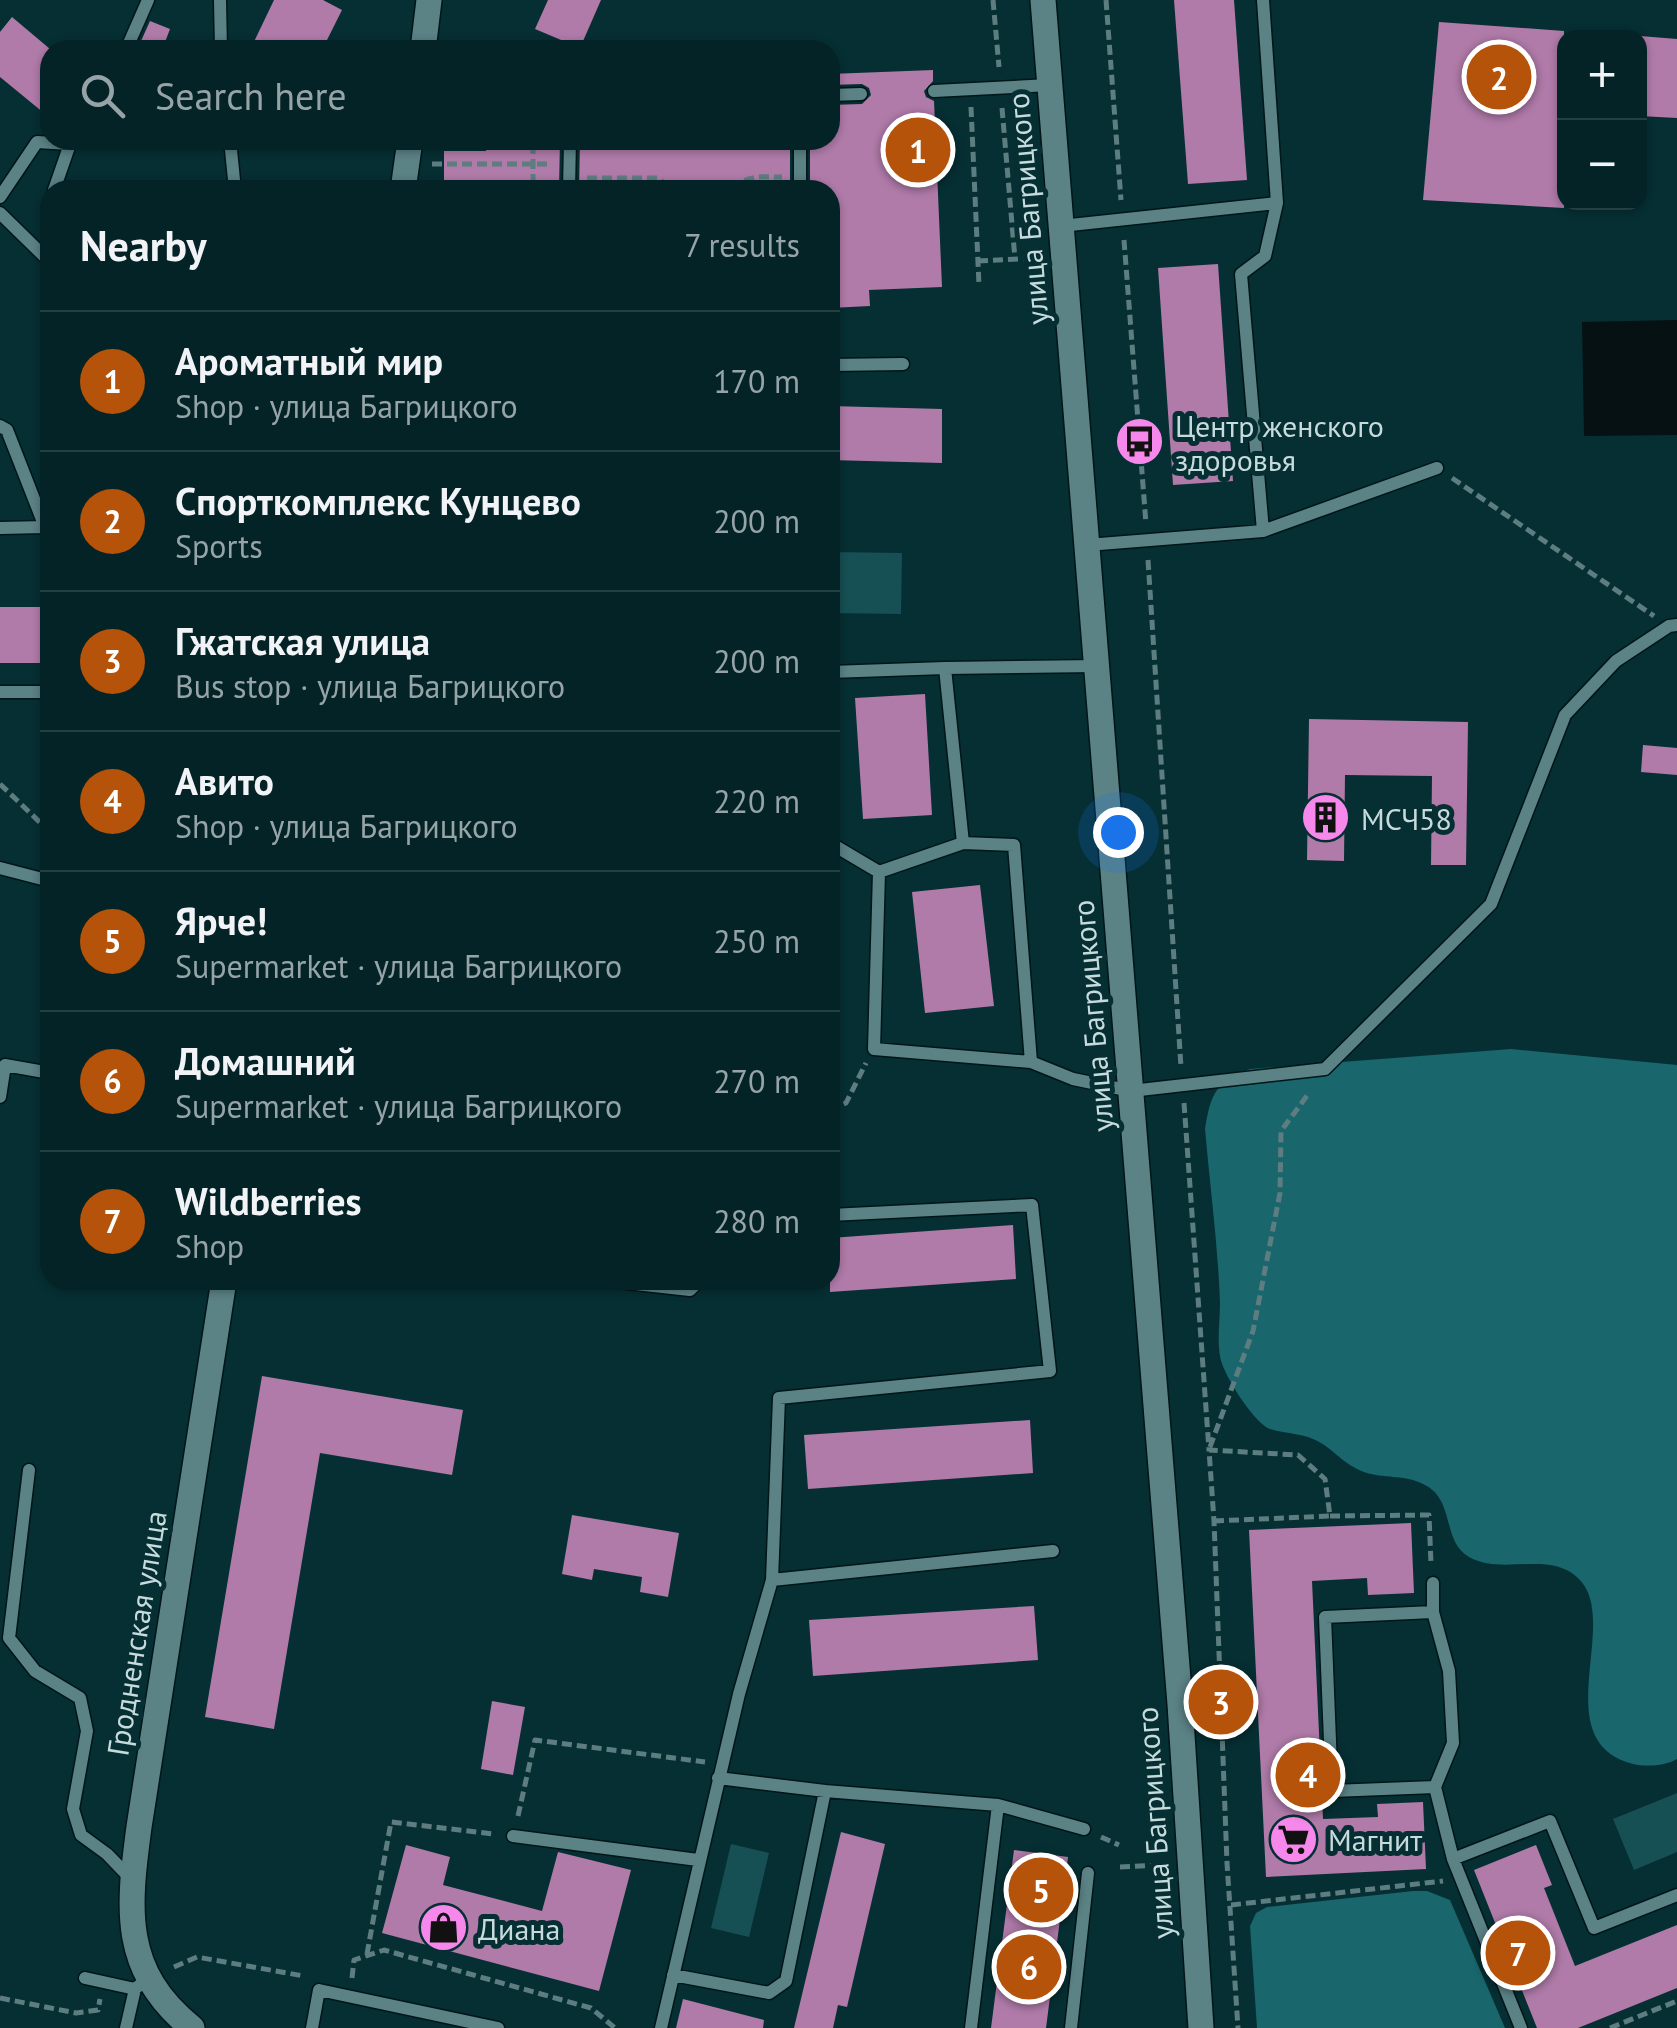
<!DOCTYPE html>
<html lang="en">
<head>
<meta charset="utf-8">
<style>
  :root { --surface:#042326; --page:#122f32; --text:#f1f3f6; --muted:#97a4a7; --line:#254043; --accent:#b45309 }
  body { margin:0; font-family:"PT Sans",sans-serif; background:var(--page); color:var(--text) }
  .controls { position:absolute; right:30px; top:30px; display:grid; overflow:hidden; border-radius:20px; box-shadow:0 2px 8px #0004 }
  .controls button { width:90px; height:90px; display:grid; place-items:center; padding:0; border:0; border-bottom:2px solid var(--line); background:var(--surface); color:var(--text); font:50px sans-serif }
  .you { position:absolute; left:1118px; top:832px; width:35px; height:35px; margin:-25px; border:8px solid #fff; border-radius:50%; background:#1a73e8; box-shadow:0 0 0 15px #1a73e833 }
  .badge { display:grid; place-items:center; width:65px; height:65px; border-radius:50%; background:var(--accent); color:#fff; font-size:32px; font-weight:700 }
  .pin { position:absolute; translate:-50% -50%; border:5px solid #fff; box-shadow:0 2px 10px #0006 }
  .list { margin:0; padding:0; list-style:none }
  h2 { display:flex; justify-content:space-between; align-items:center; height:130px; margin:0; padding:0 40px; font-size:42px }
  h2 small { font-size:32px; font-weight:400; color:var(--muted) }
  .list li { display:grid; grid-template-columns:65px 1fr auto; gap:30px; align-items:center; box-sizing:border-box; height:140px; padding:0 40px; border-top:2px solid var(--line) }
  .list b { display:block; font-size:38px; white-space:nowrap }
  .list p { margin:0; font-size:32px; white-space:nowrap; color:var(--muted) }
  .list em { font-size:32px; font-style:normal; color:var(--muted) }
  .icon { flex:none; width:55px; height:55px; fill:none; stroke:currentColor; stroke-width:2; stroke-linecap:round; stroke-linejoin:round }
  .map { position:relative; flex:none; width:1677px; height:2028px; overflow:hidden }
  .search { position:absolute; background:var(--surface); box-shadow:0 2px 8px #0004; left:40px; top:40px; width:800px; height:110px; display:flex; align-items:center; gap:25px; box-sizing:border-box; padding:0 35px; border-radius:30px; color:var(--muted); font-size:38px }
  .panel { position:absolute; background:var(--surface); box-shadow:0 2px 8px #0004; left:40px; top:180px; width:800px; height:1110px; border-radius:30px }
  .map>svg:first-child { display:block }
</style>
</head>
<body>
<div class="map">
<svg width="1677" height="2028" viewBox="0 0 1677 2028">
  <rect width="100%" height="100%" fill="#062f33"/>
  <path fill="#165055" d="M 830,552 L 902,553 L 901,614 L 830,613 Z
    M 1677,1793 L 1677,1852 L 1634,1870 L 1613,1819 Z
    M 731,1844 L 769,1853 L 749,1937 L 711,1928 Z"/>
  <path fill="#19666c" d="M 1511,1049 L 1677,1065 L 1677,1759 C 1665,1766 1647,1767 1633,1764 C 1544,1741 1623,1620 1578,1578 C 1549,1550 1503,1576 1469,1557 C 1441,1541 1456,1499 1423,1484 C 1404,1474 1383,1479 1364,1472 C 1344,1464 1338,1454 1321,1443 C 1305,1433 1287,1434 1270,1429 C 1254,1423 1222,1373 1220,1356 C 1217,1339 1220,1320 1220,1303 C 1218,1245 1210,1187 1205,1129 C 1211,1093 1215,1083 1250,1069 Z
    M 1413,1891 L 1427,1891 L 1450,1900 L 1505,2028 L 1257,2028 L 1250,1926 L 1256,1913 L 1267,1907 Z"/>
  <path fill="#051112" d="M 1677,320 L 1677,435 L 1584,436 L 1582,322 Z"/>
  <path fill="#b07ba9" d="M 274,0 L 323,0 L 342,10 L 322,50 L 250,50 Z
    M 548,0 L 601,0 L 580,48 L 535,29 Z
    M 1174,0 L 1234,0 L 1247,180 L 1188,184 Z
    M 12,17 L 50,49 L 50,118 L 0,77 L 0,32 Z
    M 150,21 L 170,29 L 162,50 L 137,50 Z
    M 1439,22 L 1564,31 L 1564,208 L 1423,200 Z
    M 1640,36 L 1677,39 L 1677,118 L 1640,116 Z
    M 933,70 L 933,81 L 924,91 L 926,97 L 934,101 L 942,287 L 869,290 L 870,306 L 830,308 L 830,190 L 810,190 L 810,140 L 830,140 L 830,105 L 862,104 L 871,95 L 869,88 L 862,84 L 830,85 L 830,74 Z
    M 487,140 L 560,140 L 559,190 L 444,190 L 444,151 L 486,151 Z
    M 580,140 L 790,140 L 790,190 L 579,190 Z
    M 1218,264 L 1233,481 L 1173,485 L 1158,268 Z
    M 830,406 L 942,409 L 942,463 L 830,460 Z
    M 0,607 L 50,607 L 50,663 L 0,663 Z
    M 925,694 L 932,815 L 863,819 L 855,698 Z
    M 1309,719 L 1468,722 L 1466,865 L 1431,865 L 1432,776 L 1345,775 L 1344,861 L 1307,860 Z
    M 1643,745 L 1677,748 L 1677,775 L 1641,772 Z
    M 980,885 L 994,1006 L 925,1013 L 912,892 Z
    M 1013,1225 L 1016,1279 L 830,1292 L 830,1238 Z
    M 262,1376 L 463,1410 L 452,1475 L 320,1453 L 274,1729 L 205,1717 Z
    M 1030,1420 L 1033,1473 L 808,1489 L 804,1435 Z
    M 572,1515 L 679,1533 L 668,1597 L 640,1592 L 642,1577 L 594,1569 L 592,1580 L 562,1574 Z
    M 1411,1523 L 1414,1593 L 1368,1595 L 1367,1578 L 1312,1581 L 1323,1819 L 1378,1817 L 1377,1804 L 1423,1802 L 1426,1869 L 1266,1877 L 1249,1530 Z
    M 1034,1606 L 1038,1660 L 813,1676 L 809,1620 Z
    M 492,1701 L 525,1707 L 513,1775 L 481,1769 Z
    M 841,1832 L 885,1844 L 847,2007 L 838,2005 L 833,2028 L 794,2028 Z
    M 406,1845 L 450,1857 L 443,1885 L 542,1911 L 558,1852 L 631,1870 L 599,1991 L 382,1933 Z
    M 1536,1845 L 1552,1885 L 1544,1888 L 1575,1966 L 1677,1925 L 1677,1988 L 1578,2028 L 1537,2028 L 1474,1870 Z
    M 1014,1850 L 1068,1857 L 1046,2028 L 991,2028 Z
    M 683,1999 L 764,2020 L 763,2028 L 676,2028 Z"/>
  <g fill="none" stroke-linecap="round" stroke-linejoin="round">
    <defs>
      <path id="lane" d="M 220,0 L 221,50
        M 126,50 L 148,0
        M 934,91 L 1050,85
        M 830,95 L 861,94
        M 230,140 L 235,190
        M 800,140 L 800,190
        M 54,190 L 70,144
        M 569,190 L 570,140
        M 0,197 L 37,142 L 70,144 L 79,140
        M 0,213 L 50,262
        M 1061,226 L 1277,203
        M 830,365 L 903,364
        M 0,426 L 7,430 L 45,527 L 50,528
        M 0,528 L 45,527
        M 1263,531 L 1437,468
        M 1087,545 L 1263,531 L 1241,274 L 1265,256 L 1277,203 L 1263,0
        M 945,668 L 1097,666
        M 830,672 L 945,668 L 963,843
        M 0,692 L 50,692
        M 830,830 L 830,843 L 879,872
        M 0,868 L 50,881
        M 1031,1062 L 1014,845 L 963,843 L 879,872 L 874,1049 L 1031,1062 L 1073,1079 L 1131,1091 L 1325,1069 L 1491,904 L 1565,715 L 1616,661 L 1669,626 L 1677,625
        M 0,1097 L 5,1065 L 50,1073
        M 599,1280 L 690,1290 L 700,1280
        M 29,1470 L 9,1638 L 35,1671 L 80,1698 L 87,1731 L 73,1809 L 81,1835 L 107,1854 L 132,1880
        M 772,1580 L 1053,1551
        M 1433,1583 L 1433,1612 L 1449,1671 L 1453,1743 L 1435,1787 L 1453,1859 L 1521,2028
        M 1433,1612 L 1325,1617 L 1332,1791 L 1435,1787
        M 718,1778 L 825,1791 L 998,1805 L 1084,1829
        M 513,1836 L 698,1860
        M 1453,1859 L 1550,1821 L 1594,1928 L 1677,1895
        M 673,1975 L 769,1993 L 786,1981 L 825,1791
        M 85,1978 L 135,1989
        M 126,2028 L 135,1989 L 148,1978
        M 312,2028 L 319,1990 L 498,2028
        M 661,2028 L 739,1694 L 772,1580 L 779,1398 L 1050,1371 L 1032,1205 L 830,1215
        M 971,2028 L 998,1805
        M 1071,2028 L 1088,1873"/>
      <path id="street" d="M 423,50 L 429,0
        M 403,190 L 410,140
        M 192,2028 C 121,1971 128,1909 139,1827 L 224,1280"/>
      <path id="secondary" d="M 1043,0 L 1180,1704 L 1201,2028"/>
    </defs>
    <use href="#lane" stroke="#001619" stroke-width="15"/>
    <use href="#street" stroke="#001619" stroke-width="28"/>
    <use href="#secondary" stroke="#001619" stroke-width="28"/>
    <path stroke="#5e7d80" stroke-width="5" stroke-dasharray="10 5" stroke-linecap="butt" d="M 993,0 L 999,67
      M 1106,0 L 1121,200
      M 971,107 L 979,285
      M 1002,108 L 1015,259
      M 533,144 L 533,190
      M 432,164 L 551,164
      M 587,178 L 658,178 L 674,190
      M 733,190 C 745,174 763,177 782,177
      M 1124,240 L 1146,524
      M 978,261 L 1039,258
      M 1452,478 L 1654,616
      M 1148,560 L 1181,1067
      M 0,784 L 50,832
      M 1184,1103 L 1209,1450
      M 830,1110 L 846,1103 L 866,1063
      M 1210,1447 L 1253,1331 L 1280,1193 L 1281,1131 L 1309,1093
      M 1330,1516 L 1429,1515 L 1431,1564
      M 1214,1521 L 1330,1516 L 1325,1479 L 1298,1455 L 1209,1450 L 1214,1521 L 1227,1863 L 1238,2028
      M 518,1816 L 535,1740 L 705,1762
      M 1101,1837 L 1119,1845
      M 1120,1867 L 1164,1865
      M 1231,1905 L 1443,1881
      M 367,1954 L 391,1822 L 494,1834
      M 174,1967 L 197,1957 L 304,1976
      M 352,1978 L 354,1960 L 384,1950 L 591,2008 L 615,2028
      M 0,1998 L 76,2013 L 98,2010 L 100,1999
      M 1610,2028 L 1677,2001"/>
    <use href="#lane" stroke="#5b8285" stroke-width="12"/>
    <use href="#street" stroke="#5b8285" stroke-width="25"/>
    <use href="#secondary" stroke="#5b8285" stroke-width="25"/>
  </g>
  <defs>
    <symbol id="bus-disc" viewBox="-11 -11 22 22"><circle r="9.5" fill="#f788eb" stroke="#062f33"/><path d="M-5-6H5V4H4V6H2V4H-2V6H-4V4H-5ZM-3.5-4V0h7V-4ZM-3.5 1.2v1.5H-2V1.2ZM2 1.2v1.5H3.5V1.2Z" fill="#111"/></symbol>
    <symbol id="building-disc" viewBox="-11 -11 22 22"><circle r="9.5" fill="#f788eb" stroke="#062f33"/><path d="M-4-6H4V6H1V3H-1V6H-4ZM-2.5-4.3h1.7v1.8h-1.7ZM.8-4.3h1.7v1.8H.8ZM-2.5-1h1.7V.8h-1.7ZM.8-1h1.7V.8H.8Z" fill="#111"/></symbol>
    <symbol id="supermarket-disc" viewBox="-11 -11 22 22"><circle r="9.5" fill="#f788eb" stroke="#062f33"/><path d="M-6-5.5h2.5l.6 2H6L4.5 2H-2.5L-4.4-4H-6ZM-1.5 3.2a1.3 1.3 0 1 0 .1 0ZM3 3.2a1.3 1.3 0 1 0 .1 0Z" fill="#111"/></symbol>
    <symbol id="shop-disc" viewBox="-11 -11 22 22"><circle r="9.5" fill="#f788eb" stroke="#062f33"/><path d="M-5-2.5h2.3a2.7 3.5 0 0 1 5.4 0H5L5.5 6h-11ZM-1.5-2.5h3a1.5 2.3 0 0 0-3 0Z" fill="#111"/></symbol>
  </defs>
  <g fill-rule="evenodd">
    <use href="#bus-disc" x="1112" y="414" width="55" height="55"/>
    <use href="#building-disc" x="1298" y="790" width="55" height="55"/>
    <use href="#supermarket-disc" x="1266" y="1812" width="55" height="55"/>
    <use href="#shop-disc" x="416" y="1900" width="55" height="55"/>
  </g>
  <g text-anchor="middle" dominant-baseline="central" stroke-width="10" stroke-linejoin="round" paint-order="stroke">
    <g font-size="30" fill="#c7dbdd" stroke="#062f33">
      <text transform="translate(1027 209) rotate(-95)">улица Багрицкого</text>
      <text transform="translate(1092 1016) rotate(-95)">улица Багрицкого</text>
      <text transform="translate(136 1633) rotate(-81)">Гродненская улица</text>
      <text transform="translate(1154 1823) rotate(-94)">улица Багрицкого</text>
    </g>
    <g font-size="30" fill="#c7dbdd" stroke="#062f33" text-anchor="start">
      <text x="1175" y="425">Центр женского<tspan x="1175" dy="34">здоровья</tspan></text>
      <text x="1361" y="818">МСЧ58</text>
      <text x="1328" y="1839">Магнит</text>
      <text x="478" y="1928">Диана</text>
    </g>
  </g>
</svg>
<div class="controls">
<button>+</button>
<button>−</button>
</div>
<div class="you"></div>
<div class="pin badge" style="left:918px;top:150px">1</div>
<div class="pin badge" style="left:1499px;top:77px">2</div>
<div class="pin badge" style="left:1221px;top:1702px">3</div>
<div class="pin badge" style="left:1308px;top:1775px">4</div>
<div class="pin badge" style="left:1041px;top:1890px">5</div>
<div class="pin badge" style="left:1029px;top:1967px">6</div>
<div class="pin badge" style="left:1518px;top:1953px">7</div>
<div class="search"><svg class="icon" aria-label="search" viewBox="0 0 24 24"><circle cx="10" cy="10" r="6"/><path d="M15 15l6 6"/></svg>Search here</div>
<section class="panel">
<h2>Nearby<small>7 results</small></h2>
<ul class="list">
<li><span class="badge">1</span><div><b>Ароматный мир</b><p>Shop · улица Багрицкого</p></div><em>170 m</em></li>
<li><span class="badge">2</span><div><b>Спорткомплекс Кунцево</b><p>Sports</p></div><em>200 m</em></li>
<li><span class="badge">3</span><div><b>Гжатская улица</b><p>Bus stop · улица Багрицкого</p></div><em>200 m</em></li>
<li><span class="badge">4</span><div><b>Авито</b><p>Shop · улица Багрицкого</p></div><em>220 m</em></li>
<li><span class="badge">5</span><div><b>Ярче!</b><p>Supermarket · улица Багрицкого</p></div><em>250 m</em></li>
<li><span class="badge">6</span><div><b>Домашний</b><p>Supermarket · улица Багрицкого</p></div><em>270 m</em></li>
<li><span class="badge">7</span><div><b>Wildberries</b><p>Shop</p></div><em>280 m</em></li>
</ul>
</section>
</div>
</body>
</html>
